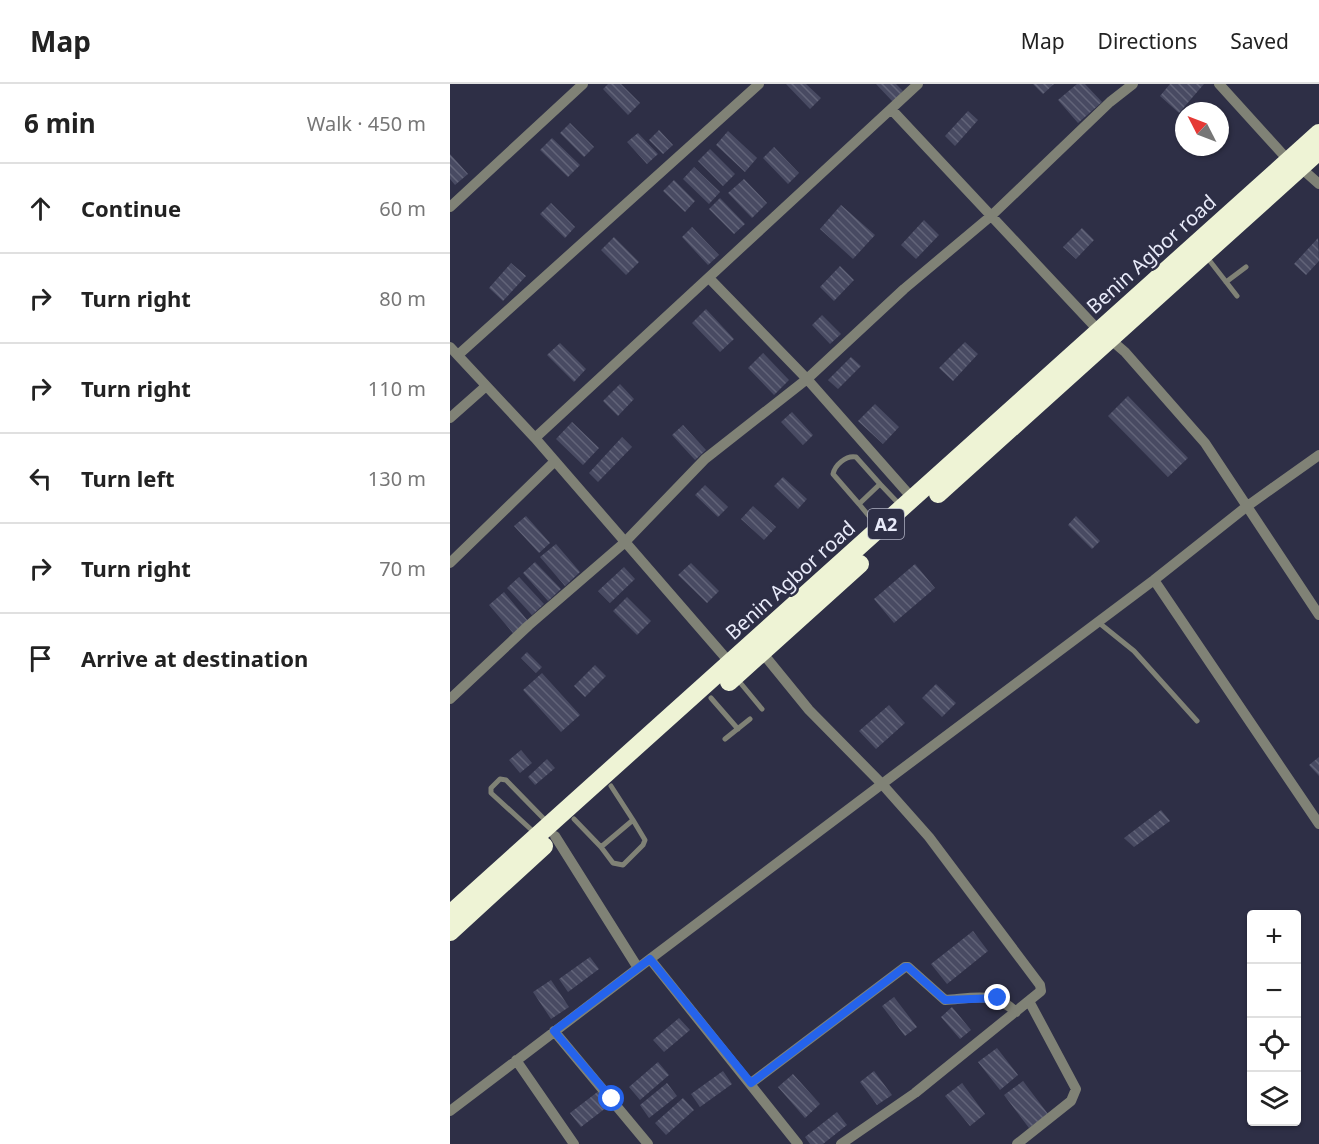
<!DOCTYPE html>
<html lang="en">
<head>
<meta charset="utf-8">
<style>
  :root { --surface:#fff; --page:#f2f2f2; --text:#222; --muted:#767676; --line:#e0e0e0 }
  body { margin:0; font-family:"Noto Sans",sans-serif; background:var(--page); color:var(--text) }
  .controls { position:absolute; right:18px; bottom:18px; display:grid; overflow:hidden; border-radius:6px; box-shadow:0 2px 4px #0004 }
  .controls button { width:54px; height:54px; display:grid; place-items:center; padding:0; border:0; border-bottom:2px solid var(--line); background:var(--surface); color:var(--text); font:30px sans-serif }
  .compass { position:absolute; left:725px; top:18px; width:54px; height:54px; border-radius:50%; background:var(--surface); box-shadow:0 2px 4px #0004; rotate:312deg }
  .stop { position:absolute; width:18px; height:18px; margin:-14px; border:4px solid #2563eb; border-radius:50%; background:#fff }
  .stop.end { background:#2563eb; border-color:#fff; box-shadow:0 2px 6px #0008 }
  .list { margin:0; padding:0; list-style:none }
  h2 { display:flex; justify-content:space-between; align-items:center; height:78px; margin:0; padding:0 24px; font-size:26px }
  h2 small { font-size:20px; font-weight:400; color:var(--muted) }
  .list li { display:grid; grid-template-columns:39px 1fr auto; gap:18px; align-items:center; box-sizing:border-box; height:90px; padding:0 24px; border-top:2px solid var(--line) }
  .list b { display:block; font-size:22px; white-space:nowrap }
  .list em { font-size:20px; font-style:normal; color:var(--muted) }
  .icon { flex:none; width:33px; height:33px; fill:none; stroke:currentColor; stroke-width:2; stroke-linecap:round; stroke-linejoin:round }
  .map { position:relative; flex:none; width:869px; height:1060px; overflow:hidden }
  header { display:flex; align-items:center; gap:36px; box-sizing:border-box; height:84px; padding:0 30px; background:var(--surface); border-bottom:2px solid var(--line) }
  header strong { font-size:28px }
  nav { display:flex; gap:33px; margin-inline-start:auto; font-size:21px }
  main { display:flex }
  aside { flex:1; background:var(--surface) }
  .map>svg:first-child { display:block }
</style>
</head>
<body>
<header>
<strong>Map</strong>
<nav><a>Map</a><a>Directions</a><a>Saved</a></nav>
</header>
<main>
<aside>
<h2>6 min<small>Walk · 450 m</small></h2>
<ul class="list">
<li><svg class="icon" aria-label="ahead" viewBox="0 0 24 24"><path d="M12 20V5M6 11l6-6 6 6"/></svg><div><b>Continue</b></div><em>60 m</em></li>
<li><svg class="icon" aria-label="right" viewBox="0 0 24 24"><path d="M7 20v-9h11M14 6l5 5-5 5"/></svg><div><b>Turn right</b></div><em>80 m</em></li>
<li><svg class="icon" aria-label="right" viewBox="0 0 24 24"><path d="M7 20v-9h11M14 6l5 5-5 5"/></svg><div><b>Turn right</b></div><em>110 m</em></li>
<li><svg class="icon" aria-label="left" viewBox="0 0 24 24"><path d="M17 20v-9H6M10 6l-5 5 5 5"/></svg><div><b>Turn left</b></div><em>130 m</em></li>
<li><svg class="icon" aria-label="right" viewBox="0 0 24 24"><path d="M7 20v-9h11M14 6l5 5-5 5"/></svg><div><b>Turn right</b></div><em>70 m</em></li>
<li><svg class="icon" aria-label="arrive" viewBox="0 0 24 24"><path d="M6 21V4h12l-3 4 3 4H6"/></svg><div><b>Arrive at destination</b></div></li>
</ul>
</aside>
<div class="map">
<svg width="869" height="1060" viewBox="0 0 869 1060">
  <defs>
    <pattern id="building-back-hatch" width="6" height="6" patternUnits="userSpaceOnUse" patternTransform="scale(1.5)"><rect width="6" height="6" fill="#484a62"/><path d="M-1 5l2 2M0 0l6 6M5-1l2 2" fill="none" stroke="#626479"/></pattern>
  </defs>
  <rect width="100%" height="100%" fill="#2e2f46"/>
  <path fill="url(#building-back-hatch)" d="M 158,0 L 171,0 L 190,19 L 178,31 L 153,5 Z
    M 336,0 L 356,0 L 371,14 L 360,25 Z
    M 426,0 L 446,0 L 453,7 L 443,18 Z
    M 583,0 L 604,0 L 593,10 Z
    M 627,0 L 635,0 L 652,18 L 628,39 L 608,16 Z
    M 720,0 L 754,0 L 729,29 L 710,12 Z
    M 518,27 L 528,36 L 505,62 L 495,52 Z
    M 120,39 L 144,63 L 134,73 L 110,49 Z
    M 209,46 L 223,61 L 213,70 L 199,56 Z
    M 278,47 L 307,74 L 295,88 L 266,61 Z
    M 188,49 L 208,70 L 197,80 L 177,58 Z
    M 102,54 L 130,81 L 118,93 L 90,66 Z
    M 324,63 L 349,89 L 338,100 L 313,74 Z
    M 260,65 L 285,90 L 273,102 L 248,77 Z
    M 0,70 L 18,90 L 5,101 L 0,95 Z
    M 244,83 L 270,108 L 259,120 L 233,95 Z
    M 294,95 L 317,119 L 302,134 L 278,109 Z
    M 224,96 L 245,117 L 235,128 L 213,107 Z
    M 270,114 L 295,140 L 284,150 L 259,125 Z
    M 101,119 L 125,143 L 115,154 L 90,130 Z
    M 391,121 L 425,151 L 403,175 L 370,145 Z
    M 474,136 L 489,151 L 466,175 L 451,161 Z
    M 242,143 L 269,171 L 258,181 L 232,153 Z
    M 632,144 L 644,156 L 626,175 L 613,163 Z
    M 164,153 L 189,178 L 176,191 L 151,166 Z
    M 868,154 L 869,177 L 856,191 L 844,180 Z
    M 61,179 L 76,192 L 53,217 L 39,204 Z
    M 390,182 L 404,196 L 384,217 L 370,203 Z
    M 256,225 L 284,255 L 270,268 L 242,239 Z
    M 372,231 L 391,250 L 380,260 L 362,241 Z
    M 515,258 L 528,270 L 503,297 L 489,284 Z
    M 110,259 L 136,285 L 124,298 L 97,271 Z
    M 313,269 L 339,296 L 324,311 L 298,284 Z
    M 401,273 L 411,282 L 388,305 L 378,296 Z
    M 170,300 L 184,315 L 168,332 L 153,317 Z
    M 678,312 L 738,374 L 718,393 L 658,332 Z
    M 425,320 L 449,343 L 433,360 L 408,337 Z
    M 342,328 L 363,351 L 353,361 L 331,338 Z
    M 122,338 L 149,364 L 133,381 L 106,355 Z
    M 233,341 L 256,366 L 245,376 L 222,351 Z
    M 172,353 L 182,363 L 148,398 L 139,389 Z
    M 333,393 L 357,415 L 348,425 L 324,402 Z
    M 255,401 L 278,423 L 268,433 L 245,411 Z
    M 303,422 L 326,443 L 314,456 L 291,435 Z
    M 76,432 L 100,459 L 89,469 L 64,442 Z
    M 626,432 L 650,457 L 642,465 L 618,441 Z
    M 106,460 L 130,488 L 115,502 L 90,473 Z
    M 85,478 L 111,505 L 98,517 L 73,489 Z
    M 241,479 L 269,507 L 257,519 L 228,491 Z
    M 465,480 L 485,504 L 444,539 L 424,515 Z
    M 174,483 L 185,495 L 160,519 L 148,507 Z
    M 69,493 L 94,520 L 82,531 L 57,504 Z
    M 54,508 L 78,537 L 63,549 L 39,521 Z
    M 177,513 L 201,537 L 187,551 L 163,527 Z
    M 77,568 L 92,583 L 86,589 L 71,574 Z
    M 145,581 L 156,592 L 135,613 L 124,602 Z
    M 92,589 L 130,631 L 111,648 L 73,606 Z
    M 486,600 L 506,619 L 492,633 L 472,614 Z
    M 439,621 L 455,639 L 426,665 L 409,647 Z
    M 71,666 L 82,679 L 70,689 L 59,676 Z
    M 869,673 L 869,692 L 859,681 Z
    M 97,675 L 105,684 L 85,701 L 78,693 Z
    M 711,726 L 720,737 L 684,763 L 674,754 Z
    M 523,847 L 538,867 L 497,900 L 481,880 Z
    M 140,873 L 149,885 L 118,908 L 109,895 Z
    M 101,896 L 119,923 L 101,935 L 83,908 Z
    M 444,913 L 467,943 L 455,952 L 432,922 Z
    M 502,923 L 521,946 L 510,955 L 491,933 Z
    M 229,934 L 240,946 L 214,968 L 203,956 Z
    M 547,964 L 568,991 L 550,1006 L 528,978 Z
    M 208,978 L 219,991 L 190,1016 L 179,1003 Z
    M 273,987 L 282,1000 L 250,1023 L 241,1010 Z
    M 424,987 L 442,1011 L 427,1021 L 410,998 Z
    M 343,990 L 370,1020 L 355,1034 L 328,1003 Z
    M 573,997 L 598,1030 L 579,1044 L 554,1011 Z
    M 217,999 L 227,1012 L 199,1034 L 190,1021 Z
    M 512,999 L 535,1030 L 520,1042 L 495,1012 Z
    M 150,1006 L 161,1020 L 131,1043 L 120,1029 Z
    M 233,1014 L 244,1026 L 216,1051 L 205,1039 Z
    M 387,1028 L 397,1041 L 373,1060 L 360,1060 L 355,1053 Z"/>
  <g fill="none" stroke-linecap="round" stroke-linejoin="round">
    <path stroke="#808276" stroke-width="5" d="M 756,172 L 787,212
      M 776,198 L 796,183
      M 409,420 L 383,390 C 385,381 396,371 406,373 L 430,400
      M 428,443 L 409,420 L 430,400 L 450,421
      M 648,538 L 684,567 L 747,637
      M 288,596 L 312,625
      M 261,614 L 288,645
      M 275,655 L 300,635
      M 124,735 L 151,763 L 183,736 L 161,702
      M 86,750 L 41,709 L 41,704 L 50,695 L 56,696 L 96,737
      M 151,763 L 163,779 L 173,781 L 193,761 L 195,756 L 183,736"/>
    <path stroke="#808276" stroke-width="10" d="M 769,0 L 838,76
      M 441,25 L 649,247
      M 851,84 L 869,100
      M 0,123 L 133,0
      M 259,194 L 357,295 L 463,415
      M 661,256 L 675,268 L 755,359 L 869,531
      M 0,263 L 85,354 L 281,580
      M 8,271 L 309,0
      M 0,334 L 35,303
      M 85,354 L 468,0
      M 0,479 L 105,377
      M 704,496 L 869,740
      M 0,615 L 79,541 L 174,459 L 255,375 L 357,295 L 454,205 L 541,132 L 660,18 L 683,0
      M 105,752 L 188,884
      M 200,875 L 432,700 L 359,626 L 310,566
      M 104,947 L 198,1060
      M 66,976 L 124,1060
      M 301,999 L 455,883 L 458,883 L 495,916 C 524,914 544,907 566,928
      M 0,1027 L 200,875 L 348,1060
      M 391,1060 L 465,1009 L 591,907 L 590,901 L 479,753 L 432,700 L 704,496 L 796,423 L 869,371
      M 567,1060 L 621,1017 L 626,1005 L 579,917"/>
    <path stroke="#eef3d5" stroke-width="18" d="M 488,410 L 869,67
      M 279,598 L 410,480
      M 0,830 L 869,49
      M 0,848 L 94,762"/>
  </g>
  <g fill="none" stroke-linecap="round" stroke-linejoin="round">
    <path stroke="#2563eb" stroke-width="8" d="M 162,1015 L 104,947 L 200,875 L 301,999 L 455,883 L 458,883 L 495,916 L 548,914"/>
  </g>
  <g text-anchor="middle" dominant-baseline="central" stroke-width="5" stroke-linejoin="round" paint-order="stroke">
    <rect fill="#2e2f46" stroke="#b0b2c3" stroke-width="1.5" x="418" y="425" width="36" height="30" rx="4.5"/>
    <g font-size="18" font-weight="bold" fill="#e8eaf9">
      <text x="436" y="440">A2</text>
    </g>
    <g font-size="20" fill="#e8eaf9" stroke="#2e2f46">
      <text transform="translate(701 170) rotate(-42)">Benin Agbor road</text>
      <text transform="translate(340 496) rotate(-42)">Benin Agbor road</text>
    </g>
  </g>
</svg>
<div class="controls">
<button>+</button>
<button>−</button>
<button><svg class="icon" aria-label="locate" viewBox="0 0 24 24"><circle cx="12" cy="12" r="6"/><path d="M12 2v4M12 18v4M2 12h4M18 12h4"/></svg></button>
<button><svg class="icon" aria-label="layers" viewBox="0 0 24 24"><path d="M12 4l9 5-9 5-9-5zM3 14l9 5 9-5"/></svg></button>
</div>
<svg class="compass" viewBox="-18 -18 36 36"><path d="M0-13l5 13h-10z" fill="#e53935"/><path d="M0 13l5-13h-10z" fill="#767676"/></svg>
<div class="stop" style="left:162px;top:1015px"></div>
<div class="stop end" style="left:548px;top:914px"></div>
</div>
</main>
</body>
</html>
